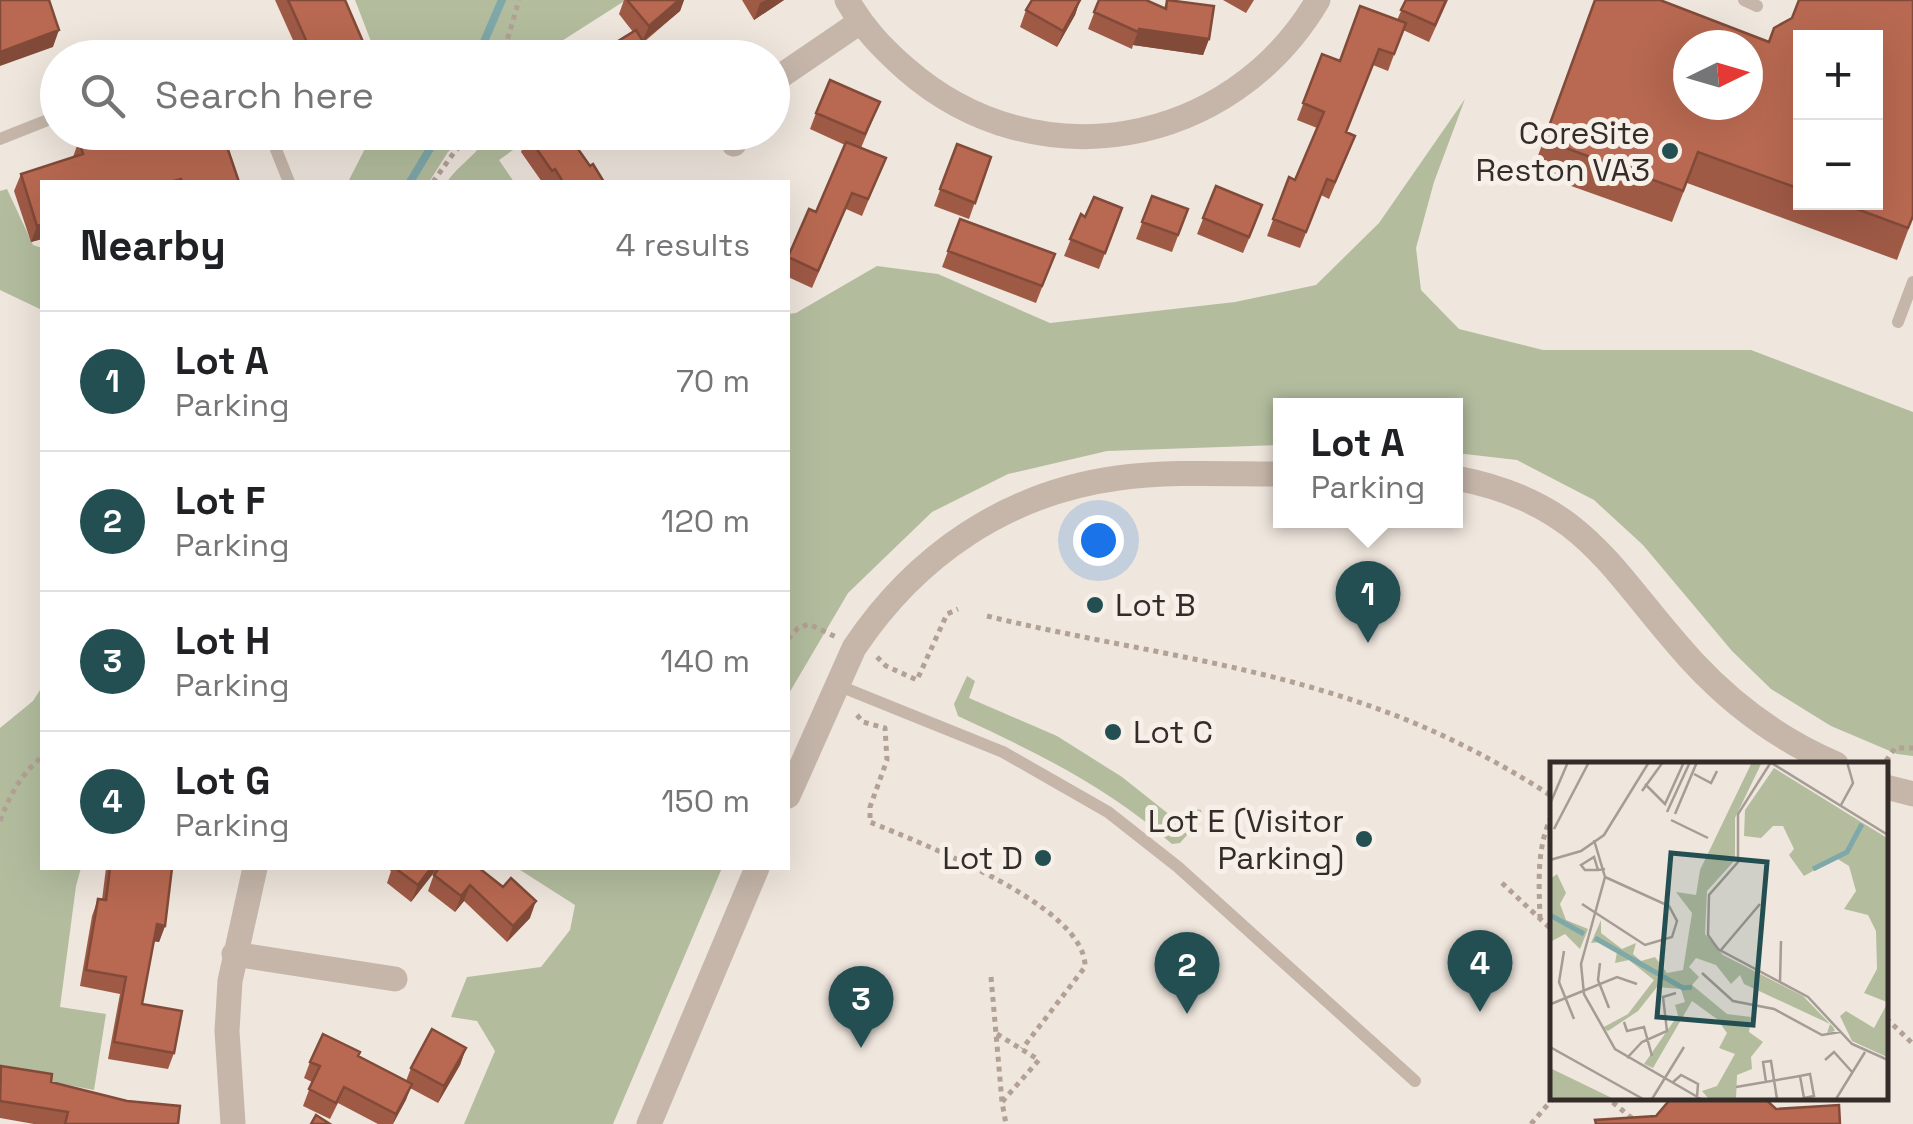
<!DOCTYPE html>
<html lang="en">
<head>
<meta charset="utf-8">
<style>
  :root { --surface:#fff; --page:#f6f6f6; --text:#202124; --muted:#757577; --line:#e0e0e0; --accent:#234f52 }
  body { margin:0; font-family:"Space Grotesk",sans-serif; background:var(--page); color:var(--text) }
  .controls { position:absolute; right:30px; top:30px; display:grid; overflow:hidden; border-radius:0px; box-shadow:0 10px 40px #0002 }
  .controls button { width:90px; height:90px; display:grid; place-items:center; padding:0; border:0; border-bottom:2px solid var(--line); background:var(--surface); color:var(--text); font:50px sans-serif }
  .compass { position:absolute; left:1673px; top:30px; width:90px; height:90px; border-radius:50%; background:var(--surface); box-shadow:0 10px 40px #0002; rotate:85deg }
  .you { position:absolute; left:1098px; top:540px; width:35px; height:35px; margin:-25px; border:8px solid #fff; border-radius:50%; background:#1a73e8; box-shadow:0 0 0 15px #1a73e833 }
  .badge { display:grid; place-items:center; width:65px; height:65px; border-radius:50%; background:var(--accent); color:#fff; font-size:32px; font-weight:700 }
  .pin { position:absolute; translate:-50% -82px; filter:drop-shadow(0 2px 5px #0008) }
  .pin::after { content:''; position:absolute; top:52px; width:35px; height:30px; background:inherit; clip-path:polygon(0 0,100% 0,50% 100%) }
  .popup { position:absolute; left:1273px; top:398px; width:190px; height:130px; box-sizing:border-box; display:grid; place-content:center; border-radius:0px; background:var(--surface); filter:drop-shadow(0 2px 8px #0005); font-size:32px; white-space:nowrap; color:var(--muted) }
  .popup b { font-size:38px; color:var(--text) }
  .popup::after { content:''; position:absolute; left:50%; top:100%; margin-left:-20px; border:20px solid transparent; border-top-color:var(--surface) }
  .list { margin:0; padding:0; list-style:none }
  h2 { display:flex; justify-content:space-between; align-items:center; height:130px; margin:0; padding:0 40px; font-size:42px }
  h2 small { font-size:32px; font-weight:400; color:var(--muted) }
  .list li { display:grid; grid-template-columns:65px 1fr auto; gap:30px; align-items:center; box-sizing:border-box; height:140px; padding:0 40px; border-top:2px solid var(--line) }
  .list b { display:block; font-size:38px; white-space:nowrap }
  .list p { margin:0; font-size:32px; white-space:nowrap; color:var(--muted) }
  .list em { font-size:32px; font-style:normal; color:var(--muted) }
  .icon { flex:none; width:55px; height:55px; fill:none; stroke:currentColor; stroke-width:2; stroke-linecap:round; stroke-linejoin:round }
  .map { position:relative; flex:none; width:1913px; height:1124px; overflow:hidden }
  .search { position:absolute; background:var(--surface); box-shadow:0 10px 40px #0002; left:40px; top:40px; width:750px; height:110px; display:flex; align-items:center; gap:25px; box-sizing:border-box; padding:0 35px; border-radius:55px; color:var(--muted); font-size:38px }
  .panel { position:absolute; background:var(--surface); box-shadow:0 10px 40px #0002; left:40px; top:180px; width:750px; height:690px; border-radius:0px }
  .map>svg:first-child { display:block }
</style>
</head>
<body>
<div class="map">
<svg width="1913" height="1124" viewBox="0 0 1913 1124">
  <rect width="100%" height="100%" fill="#efe6dd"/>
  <path fill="#b3bd9e" d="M 355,0 L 626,0 L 535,58 L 377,57 Z
    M 1465,99 L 1434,182 L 1416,248 L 1421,290 L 1459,329 L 1543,350 L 1751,350 L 1913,412 L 1913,756 L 1897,754 L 1831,726 L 1771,689 L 1732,651 L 1643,545 L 1594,500 L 1517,460 L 1456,453 L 1456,406 L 1280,406 L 1280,445 L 1107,451 L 1008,474 L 932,512 L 848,593 L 788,695 L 788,314 L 796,313 L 877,266 L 938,274 L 1050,323 L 1235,302 L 1316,285 L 1379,223 Z
    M 373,133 L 373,132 L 470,133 L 448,152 L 429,182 L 348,182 Z
    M 489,133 L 537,133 L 499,160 L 514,182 L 447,182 C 460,163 479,154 489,133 Z
    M 7,189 L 33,245 L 42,248 L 42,310 L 0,290 L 0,191 Z
    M 967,676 L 975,681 L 969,698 L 1057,736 L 1122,777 L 1180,823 L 1197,809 L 1201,810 L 1202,818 L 1180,843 L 1172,844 C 1105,785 1037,753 958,716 L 954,704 Z
    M 42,687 L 42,868 L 81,868 L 76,886 L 60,1007 L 106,1014 L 94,1090 L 0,1072 L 0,728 L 33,701 Z
    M 517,868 L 722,868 L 613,1124 L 464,1124 L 495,1051 L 477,1021 L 451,1017 L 467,977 L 541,967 L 570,930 L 575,905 Z"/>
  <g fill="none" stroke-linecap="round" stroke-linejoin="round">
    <path stroke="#7fa8a9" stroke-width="8" d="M 477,58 L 502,0
      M 410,182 L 440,132"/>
    <path stroke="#b2a194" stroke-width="5" stroke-dasharray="5 5" stroke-linecap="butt" d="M 502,58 L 519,0
      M 433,182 L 455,151 L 477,132
      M 987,616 C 1106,645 1230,660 1346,698 C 1419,721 1489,755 1553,797
      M 788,639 L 798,628 L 809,624 L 836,637
      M 877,657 L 886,666 L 917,680 L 947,614 L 958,609
      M 857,715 L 863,722 L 885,728 L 887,760 L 870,807 L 870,822 C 920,843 1087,906 1085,967 L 1022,1049
      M 1886,761 L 1895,748 L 1913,748
      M 0,821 C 10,795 20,775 42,757
      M 1502,883 L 1553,931
      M 1540,919 C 1539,881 1536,847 1553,813
      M 991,977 L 1002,1102
      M 1886,1018 L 1913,1044
      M 997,1034 L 1039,1060 L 1002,1102 L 1006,1124
      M 1605,1096 L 1639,1124
      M 1531,1124 L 1555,1096"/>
    <path stroke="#c6b6aa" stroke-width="12" d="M 1744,0 L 1757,6
      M 214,58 L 235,50 L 239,58
      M 269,132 L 289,182
      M 0,139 L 58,116
      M 1898,322 L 1913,282
      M 837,685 L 1003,752 L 1108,812 L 1178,867 L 1415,1081"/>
    <path stroke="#c6b6aa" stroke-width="25" d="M 847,0 C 863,28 882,48 906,69 C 1036,183 1231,148 1318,0
      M 772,82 L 860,22
      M 734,144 L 737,132
      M 234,954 L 395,979
      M 233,1124 L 227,1031 L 230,981 L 255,868"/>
    <path stroke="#c6b6aa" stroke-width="25" d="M 1456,478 C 1588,503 1611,573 1693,662 C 1733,705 1782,741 1836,764
      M 1886,787 L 1913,794
      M 788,796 L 854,648 C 916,555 1007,493 1118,478 C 1171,471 1227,474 1280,474
      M 649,1124 L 757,868"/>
  </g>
  <path fill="#9f5a46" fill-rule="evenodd" d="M 275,0 L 345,0 L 370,58 L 301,58 Z
    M 624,0 L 684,0 L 680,11 L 644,42 L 653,58 L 593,58 L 633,32 L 619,14 Z
    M 742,0 L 784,0 L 754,20 Z
    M 1080,0 L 1075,15 L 1057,47 L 1020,27 L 1026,10 Z
    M 1099,0 L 1164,8 L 1167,0 L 1209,39 L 1203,55 L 1133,45 L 1132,49 L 1088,29 Z
    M 1223,0 L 1254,0 L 1246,13 Z
    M 1406,0 L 1448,0 L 1429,42 L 1403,30 L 1388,71 L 1373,65 L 1346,132 L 1349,152 L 1329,199 L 1321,195 L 1300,248 L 1267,236 L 1289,177 L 1295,180 L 1317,128 L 1297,120 L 1322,54 L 1340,61 L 1397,20 Z
    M 1595,0 L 1768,42 L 1792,18 L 1913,217 L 1897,260 L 1687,183 L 1672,222 L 1532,172 ZM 1800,38 L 1876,202 L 1800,202 Z
    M 880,102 L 861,148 L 879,175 L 862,216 L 846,209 L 812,288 L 788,277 L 788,257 L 816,212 L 845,145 L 810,129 L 816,113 Z
    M 527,135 L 590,166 L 604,182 L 542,182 L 521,152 Z
    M 79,140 L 239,182 L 42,182 L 42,239 L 31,242 L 14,191 L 21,174 L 73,157 Z
    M 957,144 L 991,157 L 969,219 L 934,206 Z
    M 1216,186 L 1256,222 L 1243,253 L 1197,234 Z
    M 1152,196 L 1188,209 L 1172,252 L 1136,239 Z
    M 1122,208 L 1099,269 L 1064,256 L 1081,214 L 1085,217 Z
    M 960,219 L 1055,254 L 1036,303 L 942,267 Z
    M 106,868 L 172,868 L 165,926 L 159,942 L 154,941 L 142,1004 L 174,1053 L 168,1069 L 108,1059 L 120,994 L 80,986 L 92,916 L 98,899 L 102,900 Z
    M 386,868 L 479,868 L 530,918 L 507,942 L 464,901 L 455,912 L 428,891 L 434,874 L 433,873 L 411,902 L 387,883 L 391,871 Z
    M 466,1048 L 460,1065 L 438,1103 L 410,1088 L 393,1124 L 378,1124 L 338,1103 L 330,1119 L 303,1106 L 312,1082 L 304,1078 L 310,1062 L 358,1056 L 406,1081 L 411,1068 Z
    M 1,1066 L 51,1082 L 178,1124 L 34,1124 L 0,1118 L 0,1070 Z"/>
  <path fill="#824a39" d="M 679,0 L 684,0 L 680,11 L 642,42 L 649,26 Z
    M 766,0 L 784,0 L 754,20 L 760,3 Z
    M 1080,0 L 1075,15 L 1057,47 L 1063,31 Z
    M 1139,29 L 1209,39 L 1203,55 L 1133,45 Z
    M 59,30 L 53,47 L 0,66 L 0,52 Z
    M 42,224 L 42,239 L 31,242 L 37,226 Z
    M 431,868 L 435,868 L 433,874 L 411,902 L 418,885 Z
    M 470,885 L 464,901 L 455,912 L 461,896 Z
    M 536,901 L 530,918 L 507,942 L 513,926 Z
    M 157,924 L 165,926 L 159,942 L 151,941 Z
    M 466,1048 L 460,1065 L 438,1103 L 444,1086 Z
    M 412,1084 L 406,1100 L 393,1124 L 396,1114 Z"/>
  <path fill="#b96951" stroke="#824a39" stroke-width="2.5" fill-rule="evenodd" d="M 0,0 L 49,0 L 59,30 L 0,52 Z
    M 288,0 L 345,0 L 370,58 L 314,58 Z
    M 627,0 L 679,0 L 649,26 Z
    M 1032,0 L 1080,0 L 1063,31 L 1026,10 Z
    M 1099,0 L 1146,0 L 1166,9 L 1167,0 L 1214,6 L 1209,39 L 1139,29 L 1138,32 L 1094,12 Z
    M 1406,0 L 1446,0 L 1435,25 L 1401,10 Z
    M 1595,0 L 1660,0 L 1769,42 L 1774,28 L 1792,18 L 1799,0 L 1913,0 L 1913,216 L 1908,228 L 1838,202 L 1876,202 L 1876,38 L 1800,38 L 1800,189 L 1698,152 L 1683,191 L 1544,140 ZM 1688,45 L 1748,45 L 1748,105 L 1688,105 Z
    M 1360,6 L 1406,23 L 1394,54 L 1379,49 L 1346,132 L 1355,136 L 1335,182 L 1327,179 L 1306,232 L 1273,219 L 1289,177 L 1295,180 L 1324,112 L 1303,103 L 1322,54 L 1340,61 Z
    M 636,30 L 653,58 L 594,58 L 594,56 Z
    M 564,46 L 573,58 L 549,58 Z
    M 830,80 L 880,102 L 865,134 L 816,113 Z
    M 100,132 L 222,132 L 239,182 L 182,182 L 181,179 L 170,182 L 42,182 L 42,224 L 37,226 L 21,174 L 83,154 L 79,140 Z
    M 531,132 L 566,132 L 590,166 L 593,164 L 604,182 L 563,182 L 555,169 L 552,171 L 527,135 Z
    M 846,142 L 886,158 L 868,199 L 852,193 L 818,271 L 788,257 L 809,209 L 816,212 Z
    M 957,144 L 991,157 L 975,203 L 940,189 Z
    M 1216,186 L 1262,205 L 1249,237 L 1203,218 Z
    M 1152,196 L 1188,209 L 1178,235 L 1142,222 Z
    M 1094,197 L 1122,208 L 1105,253 L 1070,239 L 1081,214 L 1085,217 Z
    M 960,219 L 1055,254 L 1042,286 L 948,251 Z
    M 110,868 L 172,868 L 165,926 L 157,924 L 142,1004 L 182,1011 L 174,1053 L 114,1042 L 126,977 L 86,970 L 98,899 L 106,900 Z
    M 395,868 L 431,868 L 418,885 Z
    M 439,868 L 479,868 L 503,887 L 511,878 L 536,901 L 513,926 L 470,885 L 461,896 L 434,875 Z
    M 432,1029 L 466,1048 L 444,1086 L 411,1068 Z
    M 323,1034 L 360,1052 L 358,1056 L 412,1084 L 396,1114 L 344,1087 L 336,1103 L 309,1089 L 320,1066 L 310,1062 Z
    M 1,1066 L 52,1074 L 51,1082 L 127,1101 L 180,1106 L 178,1124 L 65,1124 L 68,1112 L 0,1101 Z
    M 1673,1096 L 1762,1096 L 1776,1109 L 1839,1105 L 1840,1124 L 1596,1124 L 1595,1120 L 1656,1116 Z
    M 316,1115 L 330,1124 L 311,1124 Z"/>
  <g fill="#234f52" stroke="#f7f0e9" stroke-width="4">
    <circle cx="1670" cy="151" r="10"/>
    <circle cx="1095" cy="605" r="10"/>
    <circle cx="1113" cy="732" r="10"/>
    <circle cx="1364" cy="839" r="10"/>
    <circle cx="1043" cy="858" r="10"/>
  </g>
  <g text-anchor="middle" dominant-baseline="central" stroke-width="10" stroke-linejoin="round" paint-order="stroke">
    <g font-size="32" fill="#342c29" stroke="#f7f0e9" text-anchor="end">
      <text x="1650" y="133">CoreSite<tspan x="1650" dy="37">Reston VA3</tspan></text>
      <text x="1115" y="605" text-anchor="start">Lot B</text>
      <text x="1133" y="732" text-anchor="start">Lot C</text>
      <text x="1344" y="821">Lot E (Visitor<tspan x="1344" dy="37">Parking)</tspan></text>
      <text x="1023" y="858">Lot D</text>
    </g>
  </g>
  <g transform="translate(1550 762)">
    <rect width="338" height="338" fill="#efe6dd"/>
    <path d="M 202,0 L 212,0 L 185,56 L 185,98 L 157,129 L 155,172 L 173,193 L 253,234 L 283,265 L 285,269 L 277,271 L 280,262 L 194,222 L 190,213 L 181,222 L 166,203 L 146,196 L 139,205 L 149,215 L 142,223 L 177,252 L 201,255 L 199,270 L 213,280 L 201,295 L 202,307 L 187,313 L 186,337 L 159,337 L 152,329 L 167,324 L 185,292 L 169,286 L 177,271 L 167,257 L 142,239 L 103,306 L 94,302 L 128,253 L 125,243 L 135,240 L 131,227 L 107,225 L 88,249 L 58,269 L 52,266 L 78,252 L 104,218 L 79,198 L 65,201 L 67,190 L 51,180 L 41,181 L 51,158 L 51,171 L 72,187 L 86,181 L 83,192 L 91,199 L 105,195 L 117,211 L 133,208 L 142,151 L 126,130 L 146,133 L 150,108 ZM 224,6 L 337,76 L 337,240 L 314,231 L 327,207 L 326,169 L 318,153 L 294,147 L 306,129 L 299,104 L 286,96 L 254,114 L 239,93 L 244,87 L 233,64 L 223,64 L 211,76 L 194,74 L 195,48 ZM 7,112 L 16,131 L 10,142 L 16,158 L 38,167 L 30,187 L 15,172 L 0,180 L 0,117 ZM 337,242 L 337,295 L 302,279 L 290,254 L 296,249 L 324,266 ZM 0,306 L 64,337 L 0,337 Z" fill="#b3bd9e"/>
    <path fill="none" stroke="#7fa8a9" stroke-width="5" d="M 263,107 L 297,90 L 312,62M 0,153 L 34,172M 45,176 L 133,226 L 142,225"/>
    <path fill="none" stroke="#a49c95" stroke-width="2.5" d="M 220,0 L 338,73M 221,0 L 188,52 L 188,100 L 159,133 L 158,173 L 168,187 L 258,235 L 302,282 L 338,298M 144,12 L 161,21 L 167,9M 95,22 L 115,42 L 134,0M 92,29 L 113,0M 0,42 L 18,0M 291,43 L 303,21 L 297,0M 117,50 L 140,0M 125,52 L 147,0M 121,58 L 158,76M 4,67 L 39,0M 44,78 L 55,115 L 31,202 L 34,232 L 65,287 L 151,337M 0,98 L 31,89 L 54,73 L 99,0M 48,108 L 44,95 L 31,103 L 35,108 L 48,108 L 55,107M 32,142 L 95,183 L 122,175 L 127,159 L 119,144 L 55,115M 171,188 L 210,142M 14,189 L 9,220 L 24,257M 50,201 L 48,218 L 59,246M 152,211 L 183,239 L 224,247 L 272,273 L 290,270M 230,219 L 231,179M 1,242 L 67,215 L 87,222M 74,260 L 77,269 L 94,265 L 102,294M 0,285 L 93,337M 77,296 L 92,280 L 117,269 L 113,235 L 126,231M 275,298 L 284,290 L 303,311M 260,312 L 264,334 L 254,336 L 250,314 ZM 216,320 L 213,300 L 221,299 L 227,337M 122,321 L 131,313 L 148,322 L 147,335M 186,325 L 250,314M 102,337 L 134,285M 286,337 L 315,290"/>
    <path fill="#234f52" fill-opacity="0.15" stroke="#234f52" stroke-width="5" d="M 121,91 L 217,100 L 203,263 L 107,255 Z"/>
    <rect width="338" height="338" fill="none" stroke="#342c29" stroke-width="5"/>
  </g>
</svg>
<div class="controls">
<button>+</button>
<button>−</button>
</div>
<svg class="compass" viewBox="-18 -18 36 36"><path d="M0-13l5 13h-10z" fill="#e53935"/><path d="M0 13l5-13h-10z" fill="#757577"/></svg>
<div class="you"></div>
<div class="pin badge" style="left:1368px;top:643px">1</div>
<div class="popup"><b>Lot A</b>Parking</div>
<div class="pin badge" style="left:1187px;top:1014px">2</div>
<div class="pin badge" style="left:861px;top:1048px">3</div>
<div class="pin badge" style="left:1480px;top:1012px">4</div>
<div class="search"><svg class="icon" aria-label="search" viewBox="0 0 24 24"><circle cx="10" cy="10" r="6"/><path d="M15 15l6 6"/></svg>Search here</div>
<section class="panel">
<h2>Nearby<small>4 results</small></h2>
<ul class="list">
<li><span class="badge">1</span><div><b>Lot A</b><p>Parking</p></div><em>70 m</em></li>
<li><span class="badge">2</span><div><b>Lot F</b><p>Parking</p></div><em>120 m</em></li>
<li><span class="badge">3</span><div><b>Lot H</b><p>Parking</p></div><em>140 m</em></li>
<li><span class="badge">4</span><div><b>Lot G</b><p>Parking</p></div><em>150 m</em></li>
</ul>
</section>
</div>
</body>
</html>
